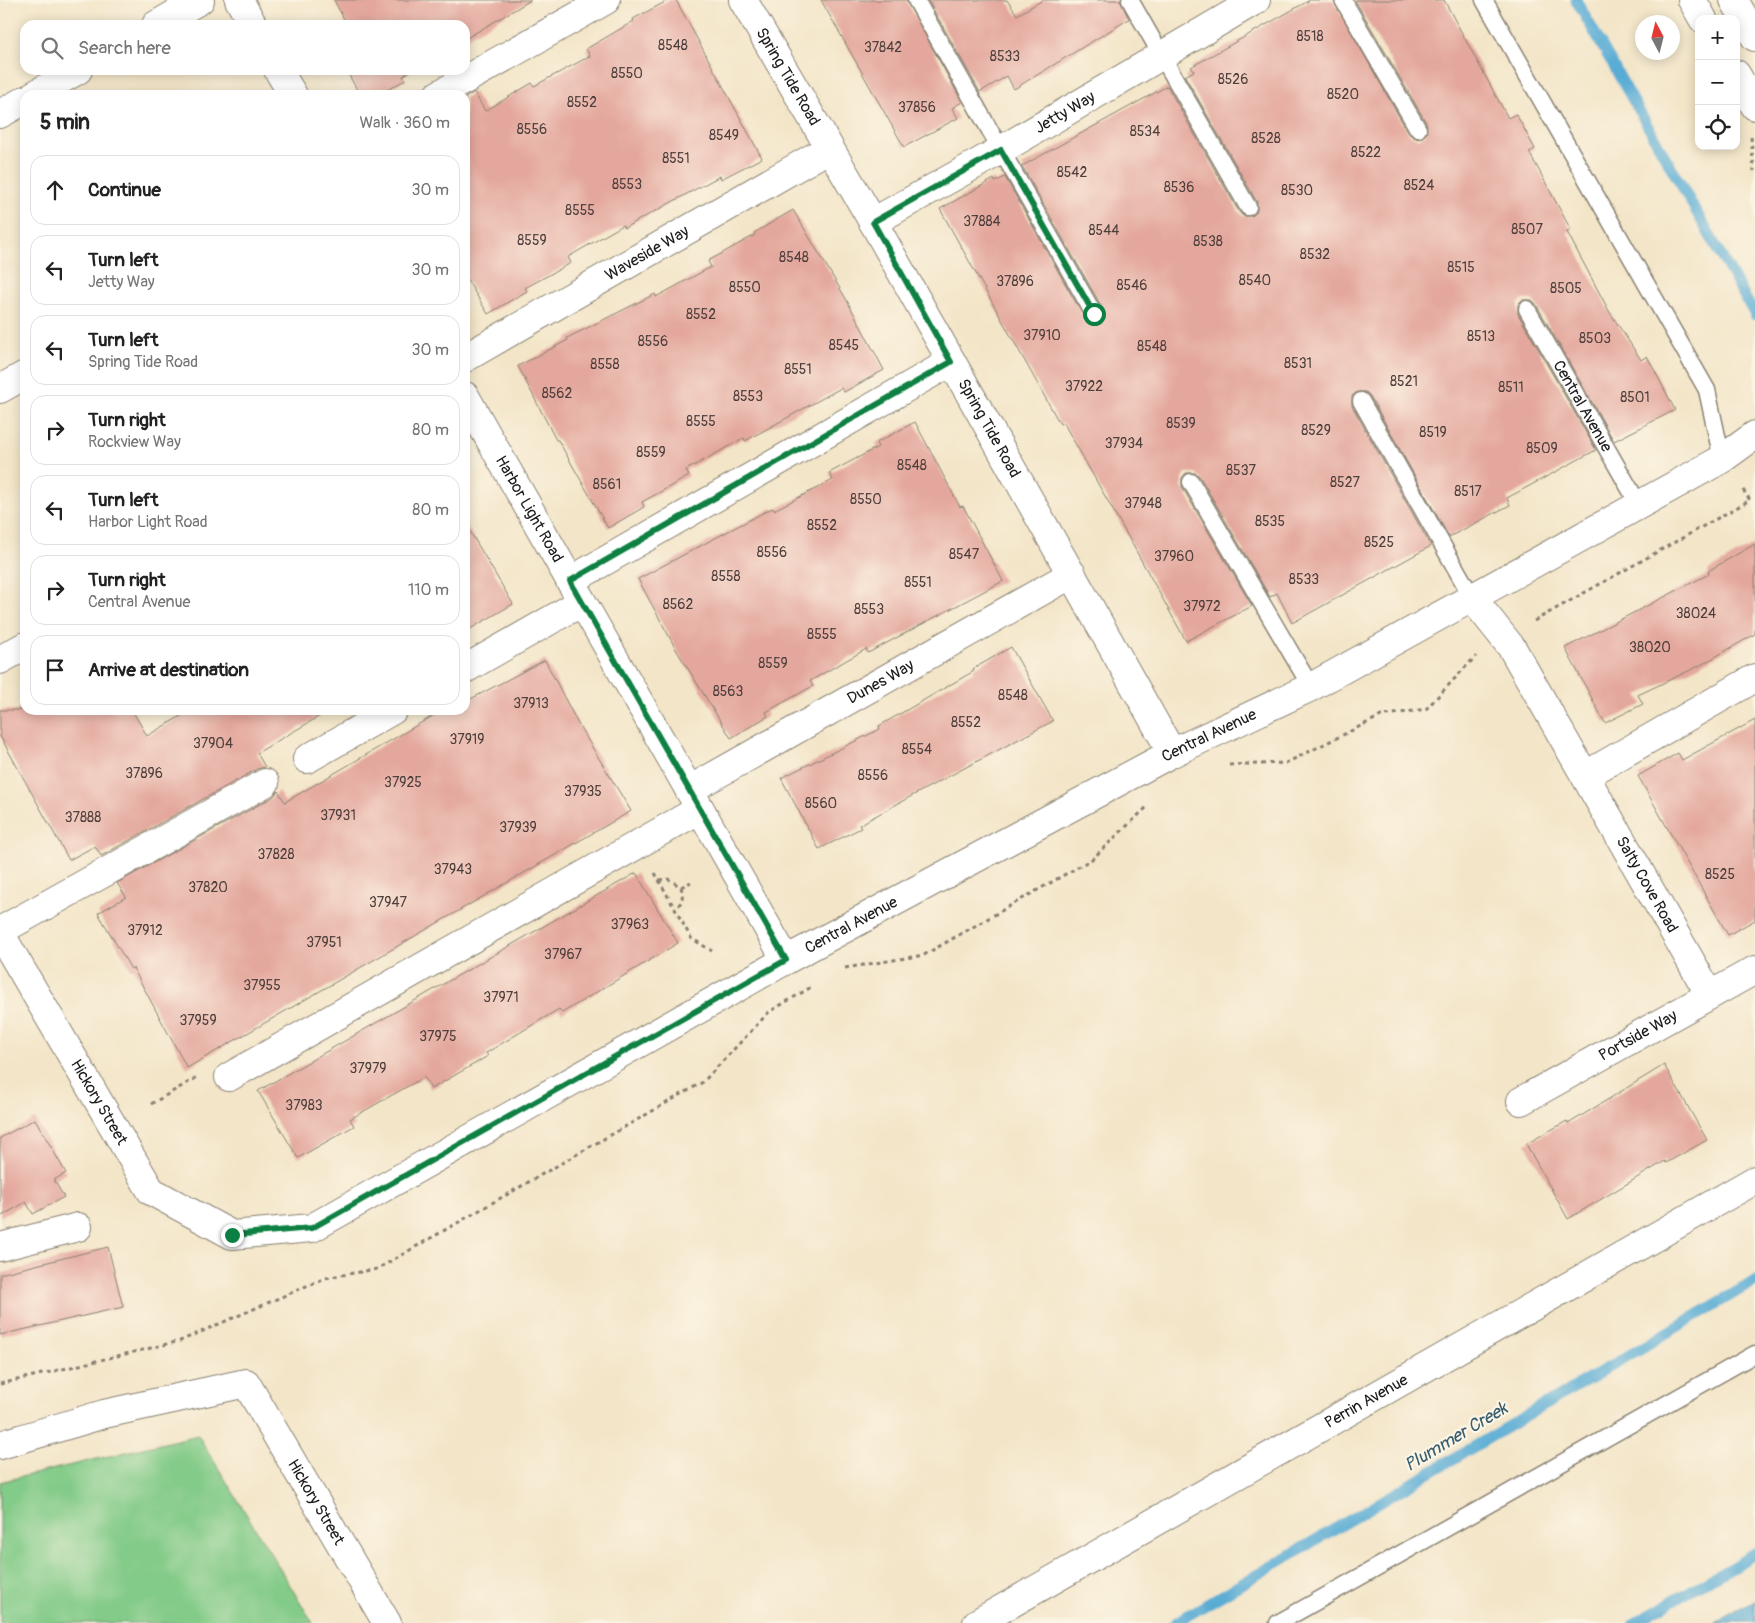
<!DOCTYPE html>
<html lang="en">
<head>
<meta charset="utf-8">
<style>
  :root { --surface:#fff; --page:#f2f2f2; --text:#222; --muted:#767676; --line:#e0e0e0 }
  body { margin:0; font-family:Pangolin,sans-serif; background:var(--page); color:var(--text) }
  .controls { position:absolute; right:15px; top:15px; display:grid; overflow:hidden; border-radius:10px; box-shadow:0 2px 12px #0003 }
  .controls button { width:45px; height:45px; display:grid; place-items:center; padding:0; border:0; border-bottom:1px solid var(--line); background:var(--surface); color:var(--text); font:25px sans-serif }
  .compass { position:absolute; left:1635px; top:15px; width:45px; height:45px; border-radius:50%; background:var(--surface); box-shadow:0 2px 12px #0003; rotate:353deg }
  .stop { position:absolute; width:15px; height:15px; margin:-11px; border:4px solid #0b8043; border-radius:50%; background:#fff }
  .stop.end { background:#0b8043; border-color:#fff; box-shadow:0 1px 5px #0008 }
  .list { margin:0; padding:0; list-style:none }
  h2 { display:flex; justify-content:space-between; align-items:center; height:65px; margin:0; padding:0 20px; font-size:21px }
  h2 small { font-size:16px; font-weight:400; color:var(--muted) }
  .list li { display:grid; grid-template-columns:32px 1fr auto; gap:15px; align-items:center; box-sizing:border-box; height:70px; margin:0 10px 10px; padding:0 10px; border:1px solid var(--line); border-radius:15px }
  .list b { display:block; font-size:19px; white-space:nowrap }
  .list p { margin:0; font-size:16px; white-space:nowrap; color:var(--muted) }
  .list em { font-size:16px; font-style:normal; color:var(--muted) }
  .icon { flex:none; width:28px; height:28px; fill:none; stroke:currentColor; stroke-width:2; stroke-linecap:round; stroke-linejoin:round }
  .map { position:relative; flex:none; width:1755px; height:1623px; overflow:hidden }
  .search { position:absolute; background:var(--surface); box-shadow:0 2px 12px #0003; left:20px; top:20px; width:450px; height:55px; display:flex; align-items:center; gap:12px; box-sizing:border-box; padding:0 18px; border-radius:15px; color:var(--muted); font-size:19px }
  .panel { position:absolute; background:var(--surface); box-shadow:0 2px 12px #0003; left:20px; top:90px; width:450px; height:625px; border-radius:15px }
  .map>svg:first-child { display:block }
</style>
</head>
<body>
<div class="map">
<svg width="1755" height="1623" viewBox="0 0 1755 1623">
  <rect width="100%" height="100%" fill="#fcf5e5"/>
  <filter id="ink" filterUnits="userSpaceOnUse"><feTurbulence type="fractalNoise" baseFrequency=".02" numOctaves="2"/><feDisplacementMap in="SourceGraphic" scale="10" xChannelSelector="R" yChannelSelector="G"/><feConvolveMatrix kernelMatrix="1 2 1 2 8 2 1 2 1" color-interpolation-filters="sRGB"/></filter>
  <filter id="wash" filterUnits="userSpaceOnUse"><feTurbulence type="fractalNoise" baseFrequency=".0096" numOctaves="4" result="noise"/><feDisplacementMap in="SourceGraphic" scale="20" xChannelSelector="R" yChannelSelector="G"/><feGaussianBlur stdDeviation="1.12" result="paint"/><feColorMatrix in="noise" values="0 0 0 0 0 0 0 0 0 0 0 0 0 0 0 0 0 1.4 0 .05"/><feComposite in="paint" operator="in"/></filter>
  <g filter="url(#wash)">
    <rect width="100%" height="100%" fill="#f3e5c8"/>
    <path fill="#83cb88" stroke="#507452" d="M 198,1435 L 313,1623 L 0,1623 L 0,1482 Z"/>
    <path fill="#59acd4" stroke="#3a6478" d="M 1755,1600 L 1755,1623 L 1715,1623 Z"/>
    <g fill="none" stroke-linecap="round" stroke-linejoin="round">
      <path stroke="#59acd4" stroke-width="11" d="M 1576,0 L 1755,315
        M 1175,1623 L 1755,1281
        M 1634,1623 L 1755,1554"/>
    </g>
    <g id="blocks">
      <path fill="#e4a79d" d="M 334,0 L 531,0 L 465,39 L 465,25 L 347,25 Z
        M 669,0 L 676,0 L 762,158 L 721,179 L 720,176 L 624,228 L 623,225 L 568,257 L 571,263 L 525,288 L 527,291 L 488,314 L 465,276 L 465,98 L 474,92 L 485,111 L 532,83 L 534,86 L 590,56 L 586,49 L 634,21 L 633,19 Z
        M 821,0 L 906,0 L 962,102 L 952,108 L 958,118 L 904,147 Z
        M 928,0 L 1007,0 L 1017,15 L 1043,0 L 1120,0 L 1129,19 L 1014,89 L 1007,76 L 980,92 Z
        M 1310,0 L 1333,0 L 1409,134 L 1418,139 L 1426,134 L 1427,124 L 1355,0 L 1444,0 L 1508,118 L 1516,114 L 1535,149 L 1529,152 L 1571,230 L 1567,232 L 1609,311 L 1641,360 L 1647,356 L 1675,410 L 1614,441 L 1536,304 L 1532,300 L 1522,300 L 1518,304 L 1518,314 L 1596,450 L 1507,498 L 1510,505 L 1449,537 L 1370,396 L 1366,392 L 1357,392 L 1352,396 L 1352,406 L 1431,546 L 1292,623 L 1277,593 L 1270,597 L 1200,477 L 1196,473 L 1186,473 L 1182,478 L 1182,487 L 1252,606 L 1186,641 L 1135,549 L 1063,422 L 1060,424 L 940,209 L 994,179 L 995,182 L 1005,177 L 1085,319 L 1089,323 L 1098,323 L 1103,319 L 1103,309 L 1022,166 L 1167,86 L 1239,212 L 1243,216 L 1252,216 L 1257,212 L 1257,202 L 1185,76 L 1194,71 L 1191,67 Z
        M 346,70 L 412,70 L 403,76 L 405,80 L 378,95 L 360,95 Z
        M 793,210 L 845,297 L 884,370 L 844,392 L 841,388 L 745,441 L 744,438 L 686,470 L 689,476 L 642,502 L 644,507 L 608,528 L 558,440 L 556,440 L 518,366 L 568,340 L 567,338 L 655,294 L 656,297 L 711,267 L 708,261 L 755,235 L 754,233 Z
        M 915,422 L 960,507 L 963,506 L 1003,581 L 868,653 L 866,649 L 810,681 L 813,686 L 766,712 L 768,716 L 731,738 L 677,651 L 638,579 L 772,508 L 774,510 L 833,480 L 829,473 L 878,447 L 876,443 Z
        M 465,523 L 513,604 L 465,632 Z
        M 1755,544 L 1755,634 L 1701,665 L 1638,695 L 1643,704 L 1605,723 L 1565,648 L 1709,574 L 1708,571 Z
        M 1011,647 L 1053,721 L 908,798 L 859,825 L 861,828 L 819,849 L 781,778 L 880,729 L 879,726 L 974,671 L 973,669 Z
        M 545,660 L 578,724 L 631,811 L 187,1068 L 133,968 L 131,969 L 98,913 L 126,897 L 117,883 L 273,797 L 278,791 L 285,802 L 443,710 L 465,710 L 465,702 Z
        M 0,710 L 132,710 L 147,736 L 191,710 L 330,710 L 257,753 L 265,767 L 257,769 L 101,856 L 95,846 L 69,860 L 0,736 Z
        M 1755,720 L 1755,920 L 1728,935 L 1638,776 L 1678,753 L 1682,760 Z
        M 636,873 L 678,943 L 562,1013 L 559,1009 L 486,1053 L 488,1056 L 431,1089 L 424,1077 L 350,1119 L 354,1126 L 298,1158 L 258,1091 Z
        M 1664,1065 L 1707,1140 L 1666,1163 L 1665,1161 L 1568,1219 L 1526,1144 L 1567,1121 L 1568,1124 Z
        M 35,1119 L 66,1173 L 54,1180 L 64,1197 L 33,1214 L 26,1202 L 0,1217 L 0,1138 Z
        M 108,1247 L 123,1307 L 0,1335 L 0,1274 Z"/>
    </g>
  </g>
  <g filter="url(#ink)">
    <use href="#blocks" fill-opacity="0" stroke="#888072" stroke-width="1"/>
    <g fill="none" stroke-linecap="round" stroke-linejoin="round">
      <defs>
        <g id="service">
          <path d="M 916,0 L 1094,314"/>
          <path d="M 1130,0 L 1248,207"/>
          <path d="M 1343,0 L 1418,129"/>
          <path d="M 1484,0 L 1707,390 L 1722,459"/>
          <path id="s1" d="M 1527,309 L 1639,505"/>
          <path d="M 1361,401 L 1473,599"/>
          <path d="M 1191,482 L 1311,687"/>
          <path d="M 1278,1623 L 1755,1354"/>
        </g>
        <g id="minor">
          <path d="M 239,0 L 253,25"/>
          <path id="s2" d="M 743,0 L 873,222 L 1172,753"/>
          <path d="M 156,25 L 200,0"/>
          <path d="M 278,70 L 293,95"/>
          <path d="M 34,95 L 78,70"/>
          <path d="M 438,95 L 606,0"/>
          <path d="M 0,114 L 25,100"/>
          <path id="s3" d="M 873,222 L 1001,150 L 1256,0"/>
          <path id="s4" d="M 465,358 L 828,149"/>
          <path d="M 0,389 L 25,375"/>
          <path id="s5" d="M 465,396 L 786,960"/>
          <path d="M 570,581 L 951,362"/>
          <path id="s6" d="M 1473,599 L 1512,648 L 1710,995"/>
          <path d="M 0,660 L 25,646"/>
          <path d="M 465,669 L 582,602"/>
          <path d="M 307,759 L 393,710"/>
          <path d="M 1586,775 L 1755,678"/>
          <path id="s7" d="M 689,790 L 1072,574"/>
          <path d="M 0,931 L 265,783"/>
          <path id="s8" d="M 0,933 L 151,1191 L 232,1235 L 312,1228 L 786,960 L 1172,753 L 1311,687 L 1722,459 L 1755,435"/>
          <path d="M 229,1077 L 700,809"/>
          <path id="s9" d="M 1521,1101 L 1755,970"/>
          <path d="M 0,1247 L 78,1227"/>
          <path id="s10" d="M 0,1445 L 104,1414 L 246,1383 L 387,1623"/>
          <path id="s11" d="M 977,1623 L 1755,1180"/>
        </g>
        <path id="tertiary" d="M 1692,0 L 1703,19
          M 1734,0 L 1755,37
          M 1736,74 L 1755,106"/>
      </defs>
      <use href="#service" stroke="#888072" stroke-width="19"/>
      <use href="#minor" stroke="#888072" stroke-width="30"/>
      <use href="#tertiary" stroke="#888072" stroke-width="30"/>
      <path stroke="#888072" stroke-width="3" stroke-dasharray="4 4" stroke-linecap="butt" d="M 1751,137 L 1754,171
        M 1534,621 L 1750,500 L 1741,487
        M 1229,765 L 1286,763 L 1381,716 L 1426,709 L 1476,656
        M 655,873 L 691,938 L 712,951
        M 659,880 L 668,879 L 681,887 C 684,897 682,902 676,909
        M 681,887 L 691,882
        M 845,968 L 924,955 L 1092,859 L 1148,806
        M 151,1104 L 196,1078
        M 0,1384 L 180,1341 L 325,1278 L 377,1269 L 703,1082 L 769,1012 L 813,986"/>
      <use href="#service" stroke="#fff" stroke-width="16"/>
      <use href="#minor" stroke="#fff" stroke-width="28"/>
      <use href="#tertiary" stroke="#fff" stroke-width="28"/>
    </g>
  </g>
  <g fill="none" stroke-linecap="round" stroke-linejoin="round" filter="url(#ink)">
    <path stroke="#0b8043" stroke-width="6" d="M 232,1235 L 312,1228 L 786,960 L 570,581 L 951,362 L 873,222 L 1001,150 L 1094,314"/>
  </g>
  <g text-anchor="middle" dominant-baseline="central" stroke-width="4.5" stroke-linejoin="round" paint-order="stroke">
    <g font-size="14" fill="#4e3f3c">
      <text x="1310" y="36">8518</text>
      <text x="673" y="45">8548</text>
      <text x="883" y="47">37842</text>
      <text x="1005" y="56">8533</text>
      <text x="627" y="73">8550</text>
      <text x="1233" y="79">8526</text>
      <text x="1343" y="94">8520</text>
      <text x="582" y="102">8552</text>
      <text x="917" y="107">37856</text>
      <text x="532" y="129">8556</text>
      <text x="1145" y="131">8534</text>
      <text x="724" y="135">8549</text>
      <text x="1266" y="138">8528</text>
      <text x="1366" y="152">8522</text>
      <text x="676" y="158">8551</text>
      <text x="1072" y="172">8542</text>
      <text x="627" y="184">8553</text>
      <text x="1419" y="185">8524</text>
      <text x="1179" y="187">8536</text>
      <text x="1297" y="190">8530</text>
      <text x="580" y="210">8555</text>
      <text x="982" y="221">37884</text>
      <text x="1527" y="229">8507</text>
      <text x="1104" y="230">8544</text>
      <text x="532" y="240">8559</text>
      <text x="1208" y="241">8538</text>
      <text x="1315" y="254">8532</text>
      <text x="794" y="257">8548</text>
      <text x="1461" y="267">8515</text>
      <text x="1255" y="280">8540</text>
      <text x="1015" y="281">37896</text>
      <text x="1132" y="285">8546</text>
      <text x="745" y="287">8550</text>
      <text x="1566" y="288">8505</text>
      <text x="701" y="314">8552</text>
      <text x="1042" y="335">37910</text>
      <text x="1481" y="336">8513</text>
      <text x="1595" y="338">8503</text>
      <text x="653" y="341">8556</text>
      <text x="844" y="345">8545</text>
      <text x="1152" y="346">8548</text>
      <text x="1298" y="363">8531</text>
      <text x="605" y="364">8558</text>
      <text x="798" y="369">8551</text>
      <text x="1404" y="381">8521</text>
      <text x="1084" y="386">37922</text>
      <text x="1511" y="387">8511</text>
      <text x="557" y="393">8562</text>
      <text x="748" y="396">8553</text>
      <text x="1635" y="397">8501</text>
      <text x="701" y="421">8555</text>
      <text x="1181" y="423">8539</text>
      <text x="1316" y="430">8529</text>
      <text x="1433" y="432">8519</text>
      <text x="1124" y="443">37934</text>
      <text x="1542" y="448">8509</text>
      <text x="651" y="452">8559</text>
      <text x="912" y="465">8548</text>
      <text x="1241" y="470">8537</text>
      <text x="1345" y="482">8527</text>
      <text x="607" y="484">8561</text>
      <text x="1468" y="491">8517</text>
      <text x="866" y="499">8550</text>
      <text x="1143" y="503">37948</text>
      <text x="1270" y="521">8535</text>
      <text x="822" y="525">8552</text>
      <text x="1379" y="542">8525</text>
      <text x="772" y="552">8556</text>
      <text x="964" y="554">8547</text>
      <text x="1174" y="556">37960</text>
      <text x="726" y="576">8558</text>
      <text x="1304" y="579">8533</text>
      <text x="918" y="582">8551</text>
      <text x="678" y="604">8562</text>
      <text x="1202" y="606">37972</text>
      <text x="869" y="609">8553</text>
      <text x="1696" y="613">38024</text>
      <text x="822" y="634">8555</text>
      <text x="1650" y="647">38020</text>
      <text x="773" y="663">8559</text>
      <text x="728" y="691">8563</text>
      <text x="1013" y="695">8548</text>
      <text x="531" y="703">37913</text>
      <text x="966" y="722">8552</text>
      <text x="467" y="739">37919</text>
      <text x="213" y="743">37904</text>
      <text x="917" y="749">8554</text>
      <text x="144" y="773">37896</text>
      <text x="873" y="775">8556</text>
      <text x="403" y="782">37925</text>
      <text x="583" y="791">37935</text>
      <text x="821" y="803">8560</text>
      <text x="338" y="815">37931</text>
      <text x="83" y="817">37888</text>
      <text x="518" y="827">37939</text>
      <text x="276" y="854">37828</text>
      <text x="453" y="869">37943</text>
      <text x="1720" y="874">8525</text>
      <text x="208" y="887">37820</text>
      <text x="388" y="902">37947</text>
      <text x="630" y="924">37963</text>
      <text x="145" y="930">37912</text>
      <text x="324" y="942">37951</text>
      <text x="563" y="954">37967</text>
      <text x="262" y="985">37955</text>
      <text x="501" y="997">37971</text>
      <text x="198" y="1020">37959</text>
      <text x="438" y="1036">37975</text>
      <text x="368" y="1068">37979</text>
      <text x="304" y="1105">37983</text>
    </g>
    <g font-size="16" fill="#1c1c1c" stroke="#fcf5e5">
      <text stroke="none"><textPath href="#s2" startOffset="89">Spring Tide Road</textPath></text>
      <text stroke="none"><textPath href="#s3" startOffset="221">Jetty Way</textPath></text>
      <text stroke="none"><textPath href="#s4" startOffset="210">Waveside Way</textPath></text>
      <text stroke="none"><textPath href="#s1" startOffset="112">Central Avenue</textPath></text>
      <text stroke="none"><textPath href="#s2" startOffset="494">Spring Tide Road</textPath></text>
      <text stroke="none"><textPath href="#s5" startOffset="130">Harbor Light Road</textPath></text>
      <text stroke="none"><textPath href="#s7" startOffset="220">Dunes Way</textPath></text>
      <text stroke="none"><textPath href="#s8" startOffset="1495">Central Avenue</textPath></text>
      <text stroke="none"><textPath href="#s6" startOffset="335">Salty Cove Road</textPath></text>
      <text stroke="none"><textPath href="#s8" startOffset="1090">Central Avenue</textPath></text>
      <text stroke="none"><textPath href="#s9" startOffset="134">Portside Way</textPath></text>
      <text stroke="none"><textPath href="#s8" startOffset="196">Hickory Street</textPath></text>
      <text stroke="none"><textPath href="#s11" startOffset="448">Perrin Avenue</textPath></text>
      <text stroke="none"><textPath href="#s10" startOffset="392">Hickory Street</textPath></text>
    </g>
    <g font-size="18" font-style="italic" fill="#375d6f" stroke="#fcf5e5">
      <text transform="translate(1456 1437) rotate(-31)">Plummer Creek</text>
    </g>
  </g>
</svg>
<div class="controls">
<button>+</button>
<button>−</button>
<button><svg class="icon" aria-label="locate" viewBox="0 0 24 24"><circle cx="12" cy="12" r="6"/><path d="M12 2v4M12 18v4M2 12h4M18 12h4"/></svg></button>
</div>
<svg class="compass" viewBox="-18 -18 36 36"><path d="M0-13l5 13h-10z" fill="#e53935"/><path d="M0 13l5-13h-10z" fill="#767676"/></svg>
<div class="stop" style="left:1094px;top:314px"></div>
<div class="stop end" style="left:232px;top:1235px"></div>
<div class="search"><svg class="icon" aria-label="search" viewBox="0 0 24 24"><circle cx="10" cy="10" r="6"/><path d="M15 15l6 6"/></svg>Search here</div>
<section class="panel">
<h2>5 min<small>Walk · 360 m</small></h2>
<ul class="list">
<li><svg class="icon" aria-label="ahead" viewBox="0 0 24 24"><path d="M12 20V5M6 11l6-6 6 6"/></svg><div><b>Continue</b></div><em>30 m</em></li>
<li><svg class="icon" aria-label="left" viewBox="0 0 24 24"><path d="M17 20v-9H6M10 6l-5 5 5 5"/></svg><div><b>Turn left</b><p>Jetty Way</p></div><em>30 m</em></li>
<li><svg class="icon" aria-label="left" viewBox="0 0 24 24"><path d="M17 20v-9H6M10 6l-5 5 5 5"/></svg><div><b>Turn left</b><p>Spring Tide Road</p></div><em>30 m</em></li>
<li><svg class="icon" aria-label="right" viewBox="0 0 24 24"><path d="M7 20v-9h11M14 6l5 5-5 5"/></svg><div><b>Turn right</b><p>Rockview Way</p></div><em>80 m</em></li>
<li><svg class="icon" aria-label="left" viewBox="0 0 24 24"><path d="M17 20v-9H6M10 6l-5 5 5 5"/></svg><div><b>Turn left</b><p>Harbor Light Road</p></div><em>80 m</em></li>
<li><svg class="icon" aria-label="right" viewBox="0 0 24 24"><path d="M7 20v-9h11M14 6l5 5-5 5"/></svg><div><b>Turn right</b><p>Central Avenue</p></div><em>110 m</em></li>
<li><svg class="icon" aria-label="arrive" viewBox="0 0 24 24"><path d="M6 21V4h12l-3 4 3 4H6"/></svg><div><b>Arrive at destination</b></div></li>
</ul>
</section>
</div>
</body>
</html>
